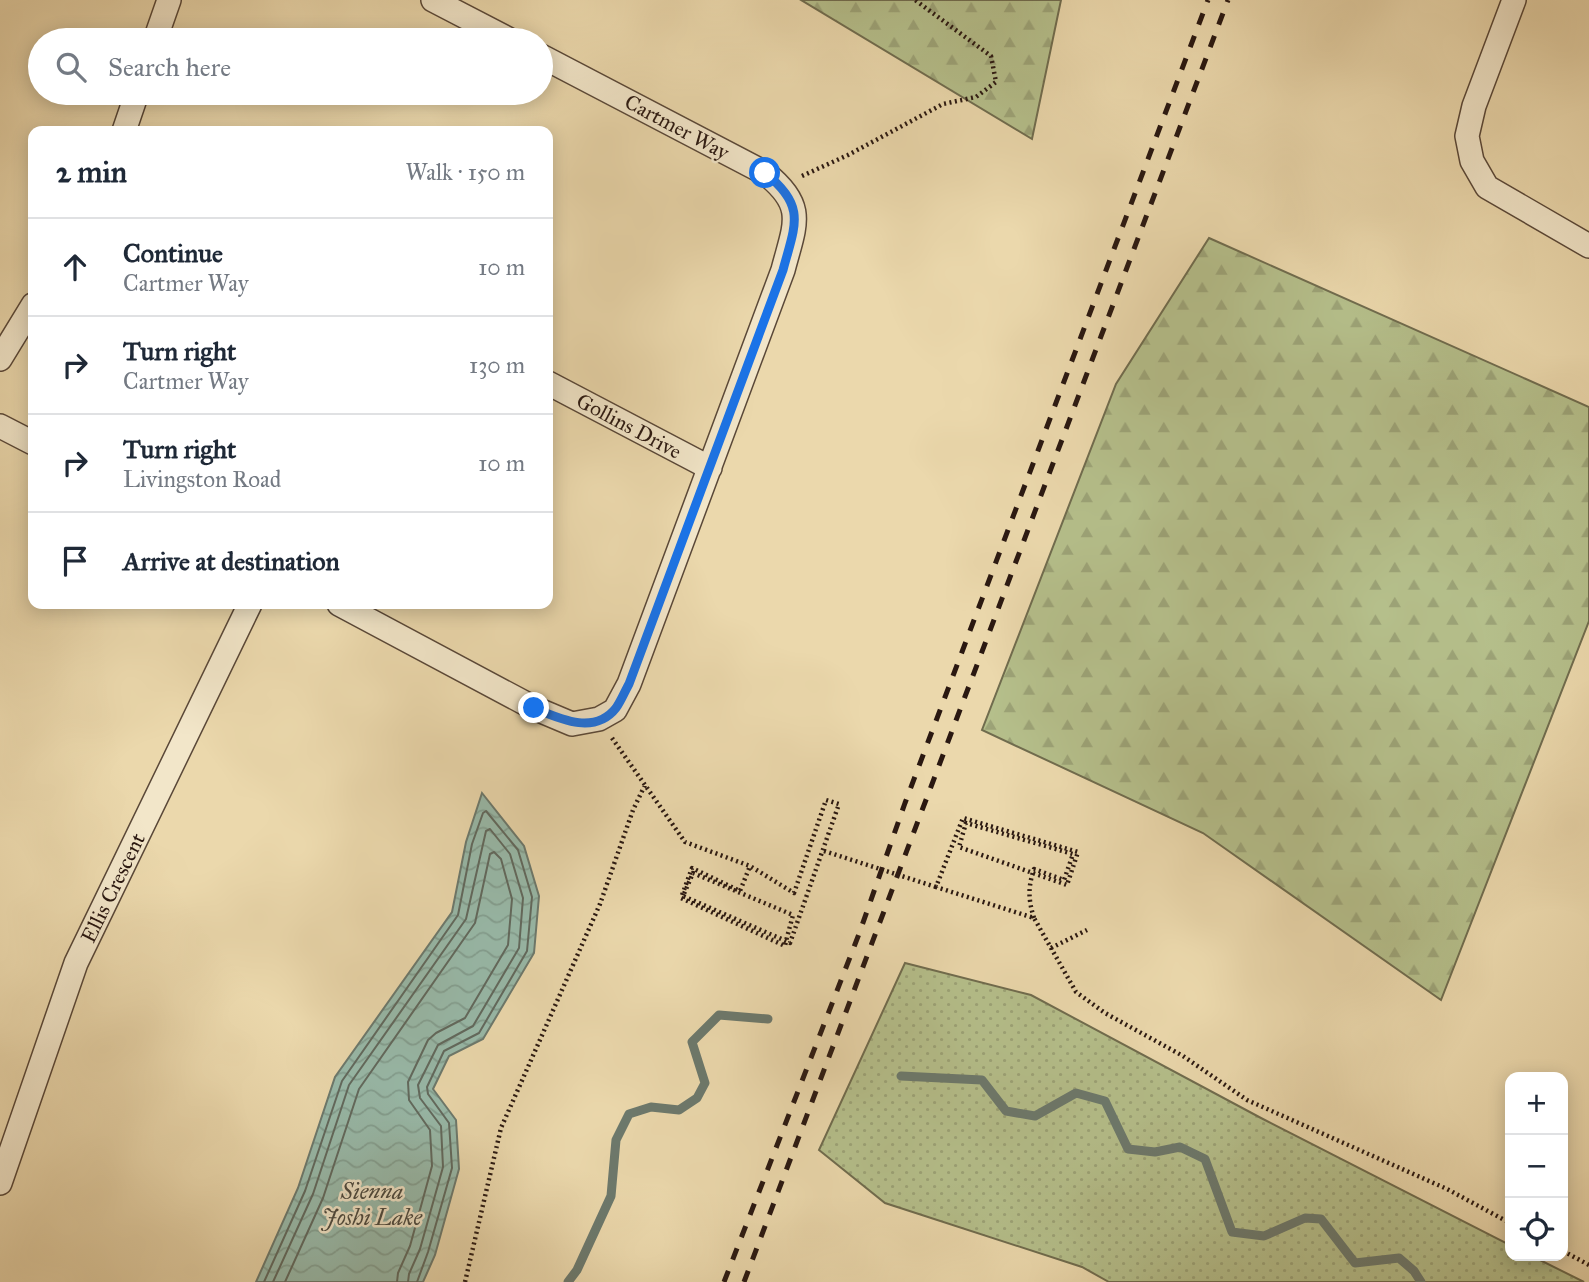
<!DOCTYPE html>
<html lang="en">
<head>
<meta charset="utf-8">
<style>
  :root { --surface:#fff; --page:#f6f6f7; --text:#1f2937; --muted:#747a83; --line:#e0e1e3 }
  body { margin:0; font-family:"IM FELL Great Primer",serif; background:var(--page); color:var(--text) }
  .controls { position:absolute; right:21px; bottom:21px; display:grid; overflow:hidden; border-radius:14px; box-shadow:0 4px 18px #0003 }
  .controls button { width:63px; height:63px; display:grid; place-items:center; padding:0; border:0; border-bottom:2px solid var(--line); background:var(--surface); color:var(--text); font:35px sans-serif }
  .stop { position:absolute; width:21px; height:21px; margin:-16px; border:5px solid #1a73e8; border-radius:50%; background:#fff }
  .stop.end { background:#1a73e8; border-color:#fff; box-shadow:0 2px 7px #0008 }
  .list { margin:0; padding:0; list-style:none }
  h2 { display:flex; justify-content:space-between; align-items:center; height:91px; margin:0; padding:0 28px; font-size:30px }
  h2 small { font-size:23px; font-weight:400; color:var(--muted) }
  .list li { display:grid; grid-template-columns:46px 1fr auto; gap:21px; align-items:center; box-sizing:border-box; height:98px; padding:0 28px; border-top:2px solid var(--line) }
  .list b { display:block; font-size:26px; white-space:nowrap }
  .list p { margin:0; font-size:23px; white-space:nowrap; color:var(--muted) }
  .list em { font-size:23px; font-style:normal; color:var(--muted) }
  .icon { flex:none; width:38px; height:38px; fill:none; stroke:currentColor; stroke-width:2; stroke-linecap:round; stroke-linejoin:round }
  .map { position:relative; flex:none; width:1589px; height:1282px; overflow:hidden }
  .search { position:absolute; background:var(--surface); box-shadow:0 4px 18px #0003; left:28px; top:28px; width:525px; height:77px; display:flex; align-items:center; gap:18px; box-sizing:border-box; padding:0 24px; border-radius:38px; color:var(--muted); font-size:26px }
  .panel { position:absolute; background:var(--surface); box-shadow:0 4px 18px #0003; left:28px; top:126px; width:525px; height:483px; border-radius:14px }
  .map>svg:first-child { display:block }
</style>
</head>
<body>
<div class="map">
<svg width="1589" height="1282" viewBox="0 0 1589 1282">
  <defs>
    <pattern id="grass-dots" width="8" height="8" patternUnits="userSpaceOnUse" patternTransform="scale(1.75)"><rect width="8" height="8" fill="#b5bf8b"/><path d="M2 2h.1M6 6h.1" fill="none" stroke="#9ca377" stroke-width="1.8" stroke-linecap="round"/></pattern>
    <pattern id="forest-firs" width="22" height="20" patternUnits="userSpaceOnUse" patternTransform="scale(1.75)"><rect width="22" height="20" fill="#b5bf8b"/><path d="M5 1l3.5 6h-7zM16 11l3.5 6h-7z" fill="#9ca377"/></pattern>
    <pattern id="water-waves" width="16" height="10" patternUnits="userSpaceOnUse" patternTransform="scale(1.75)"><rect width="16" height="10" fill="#98baaa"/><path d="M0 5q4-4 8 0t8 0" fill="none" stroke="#839f91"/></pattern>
  </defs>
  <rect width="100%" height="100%" fill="#ebd8ac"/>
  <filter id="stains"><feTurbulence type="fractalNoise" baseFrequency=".00286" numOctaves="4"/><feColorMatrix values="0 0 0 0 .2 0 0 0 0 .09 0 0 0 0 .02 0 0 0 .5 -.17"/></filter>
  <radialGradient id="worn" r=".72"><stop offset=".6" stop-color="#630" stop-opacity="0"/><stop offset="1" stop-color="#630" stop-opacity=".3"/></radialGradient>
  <path fill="url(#grass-dots)" stroke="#706c4e" stroke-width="2" d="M 905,963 L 1031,995 L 1261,1118 L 1510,1245 L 1510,1256 L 1532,1256 L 1584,1282 L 1109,1282 L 1082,1267 L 885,1203 L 819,1150 Z"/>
  <path fill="url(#forest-firs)" stroke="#706c4e" stroke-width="2" d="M 801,0 L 1061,0 L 1032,139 Z
    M 1209,238 L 1589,407 L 1589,621 L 1441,1000 L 1203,833 L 982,730 L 1116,384 Z"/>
  <path fill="url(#water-waves)" stroke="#6c796d" stroke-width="2" d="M 482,793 L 524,846 L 539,896 L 534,953 L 483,1039 L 449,1056 L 433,1089 L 456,1120 L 459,1169 L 435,1255 L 423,1282 L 256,1282 L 298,1188 L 335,1077 L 452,912 L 466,842 Z"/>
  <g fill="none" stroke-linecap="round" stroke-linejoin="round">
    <path stroke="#61695e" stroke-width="2" d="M 264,1282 L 305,1191 L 342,1081 L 458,915 L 472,844 L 483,813 L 486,811 L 518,850 L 532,897 L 527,951 L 479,1033 L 444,1051 L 427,1087 L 428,1094 L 449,1123 L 452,1168 L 428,1252 L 417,1282
      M 273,1282 L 313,1194 L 349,1085 L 466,919 L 486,831 L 490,829 L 510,854 L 523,898 L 519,948 L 473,1026 L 438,1045 L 418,1085 L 420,1098 L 441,1126 L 443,1167 L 420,1249 L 409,1274 L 408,1282
      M 285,1282 L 323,1198 L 359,1089 L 475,923 L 490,854 L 494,852 L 501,859 L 512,899 L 508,945 L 465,1018 L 436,1033 L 428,1040 L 408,1082 L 409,1100 L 430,1130 L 432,1166 L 410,1246 L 398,1273 L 397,1282"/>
    <path stroke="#6c796d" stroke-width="9" d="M 901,1076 L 982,1080 L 1006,1111 L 1035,1116 L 1076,1093 L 1105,1101 L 1128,1149 L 1155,1152 L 1180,1147 L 1205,1159 L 1232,1232 L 1264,1236 L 1305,1218 L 1321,1219 L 1355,1263 L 1399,1258 L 1414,1271 L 1421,1282
      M 568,1282 L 577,1270 L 611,1196 L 616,1140 L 629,1114 L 651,1107 L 679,1110 L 697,1098 L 705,1083 L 692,1042 L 719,1015 L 768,1019"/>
    <defs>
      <path id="minor" d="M 433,0 L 510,40
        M 1514,0 L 1474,106 L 1467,136 L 1472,161 L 1487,187 L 1589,246
        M 155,40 L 169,0
        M 124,131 L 137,93
        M 0,359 L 33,305
        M 548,383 L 710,468
        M 0,426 L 33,443
        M 339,604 L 534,708 L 572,724 L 599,719 L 615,710 L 629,684 L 783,270 C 795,224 807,206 765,173 L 541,56
        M 0,1183 L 76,963 L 250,604"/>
    </defs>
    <use href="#minor" stroke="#5a4838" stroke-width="26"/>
    <path stroke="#2a1811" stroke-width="4.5" stroke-dasharray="2 3.5" stroke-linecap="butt" d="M 802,176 L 848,155 L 943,104 L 976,97 L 996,82 L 991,56 L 915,0
      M 612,738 L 685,842 L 750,866 L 794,893 L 826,800 L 839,804 L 790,943 L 786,941 L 683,896 L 693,873 L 793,915 L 786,941 L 785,946 L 681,898 L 692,868 L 740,891 L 750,866
      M 1034,918 C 1028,899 1028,887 1034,869 L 1064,880 L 1073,854 L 966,823 L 959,847 L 1067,885 L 1078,852 L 963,818 L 936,887 L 1034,918 L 1076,992 L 1105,1013 L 1183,1056 L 1247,1100 L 1447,1189 L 1510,1223
      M 1051,948 L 1087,930
      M 1563,1251 L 1589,1265
      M 465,1282 L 501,1128 L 600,904 L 633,810 L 645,785"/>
    <use href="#minor" stroke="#f2e6c9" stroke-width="23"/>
    <path stroke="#2a1811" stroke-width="5" stroke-dasharray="12 12" stroke-linecap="butt" d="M 724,1282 L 859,934 L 905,803 L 1208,0
      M 744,1282 L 1228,0"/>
    <path stroke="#2a1811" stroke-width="4.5" stroke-dasharray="2 3.5" stroke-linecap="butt" d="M 824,851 L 936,887"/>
  </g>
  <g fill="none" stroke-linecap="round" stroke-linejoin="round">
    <path stroke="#1a73e8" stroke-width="9" d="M 534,708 C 558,718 594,736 616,708 C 621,701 625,691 629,684 L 783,270 C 795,225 807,206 765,173"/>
  </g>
  <g text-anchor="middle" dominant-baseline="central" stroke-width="5" stroke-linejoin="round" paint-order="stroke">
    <g font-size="21" fill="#2a1811" stroke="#f2e6c9">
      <text transform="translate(677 127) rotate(28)">Cartmer Way</text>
      <text transform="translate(629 426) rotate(28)">Gollins Drive</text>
      <text transform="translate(113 888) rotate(-64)">Ellis Crescent</text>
    </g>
    <g font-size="23" font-style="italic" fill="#4b493f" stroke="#f2e6c9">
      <text x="372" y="1191">Sienna<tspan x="372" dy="26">Joshi Lake</tspan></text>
    </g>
  </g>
  <rect width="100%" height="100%" filter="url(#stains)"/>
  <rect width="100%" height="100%" fill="url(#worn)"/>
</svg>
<div class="controls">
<button>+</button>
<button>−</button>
<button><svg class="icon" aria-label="locate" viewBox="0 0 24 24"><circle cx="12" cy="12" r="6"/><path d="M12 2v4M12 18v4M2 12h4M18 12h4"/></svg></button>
</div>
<div class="stop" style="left:765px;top:173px"></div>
<div class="stop end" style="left:534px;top:708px"></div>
<div class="search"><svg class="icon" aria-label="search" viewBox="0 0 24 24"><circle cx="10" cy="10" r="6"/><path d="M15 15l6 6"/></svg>Search here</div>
<section class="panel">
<h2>2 min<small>Walk · 150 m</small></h2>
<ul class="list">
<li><svg class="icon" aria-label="ahead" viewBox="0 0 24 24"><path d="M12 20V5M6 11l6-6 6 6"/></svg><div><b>Continue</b><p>Cartmer Way</p></div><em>10 m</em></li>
<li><svg class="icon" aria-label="right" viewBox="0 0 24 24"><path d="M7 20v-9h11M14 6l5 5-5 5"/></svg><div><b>Turn right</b><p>Cartmer Way</p></div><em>130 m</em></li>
<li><svg class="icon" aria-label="right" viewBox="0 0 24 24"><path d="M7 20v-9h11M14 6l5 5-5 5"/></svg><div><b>Turn right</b><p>Livingston Road</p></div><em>10 m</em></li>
<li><svg class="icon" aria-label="arrive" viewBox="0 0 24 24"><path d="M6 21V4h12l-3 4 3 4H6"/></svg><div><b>Arrive at destination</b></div></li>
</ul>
</section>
</div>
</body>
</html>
